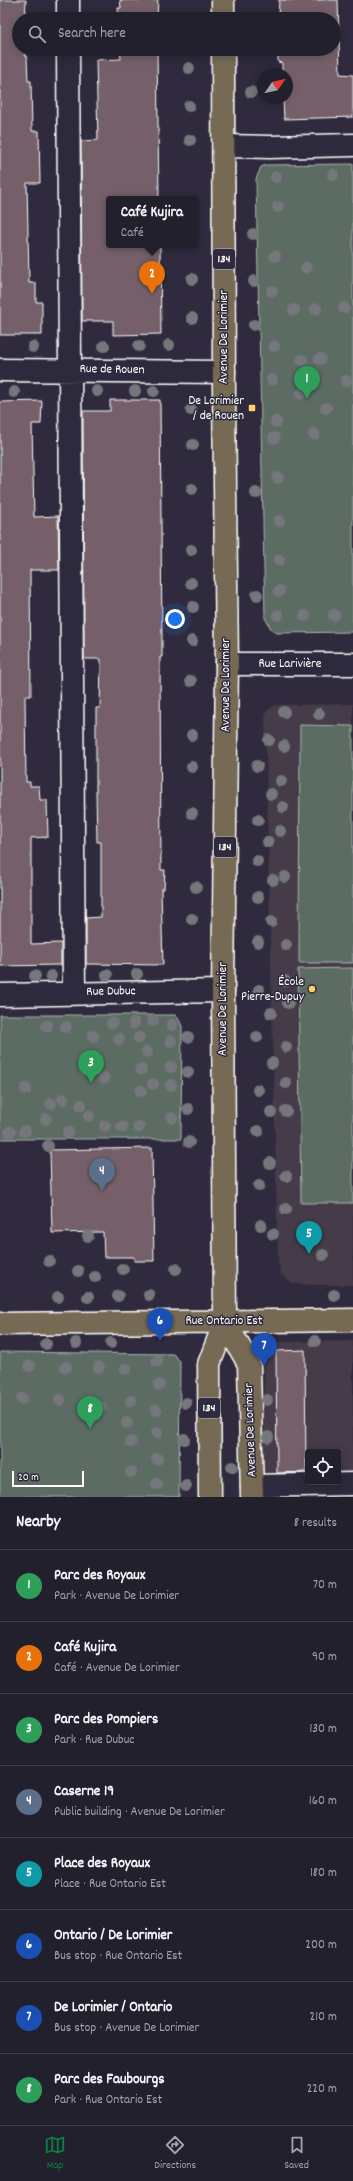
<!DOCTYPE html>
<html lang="en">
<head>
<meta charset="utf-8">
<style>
  :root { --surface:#23202e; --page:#2b2836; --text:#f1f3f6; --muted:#a3a3aa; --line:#403e4a; --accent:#0b8043 }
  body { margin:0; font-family:Dekko,sans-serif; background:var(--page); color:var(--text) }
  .controls { position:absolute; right:12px; bottom:12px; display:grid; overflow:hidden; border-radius:4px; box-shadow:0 2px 10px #0003 }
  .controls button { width:36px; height:36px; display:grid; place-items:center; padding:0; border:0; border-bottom:1px solid var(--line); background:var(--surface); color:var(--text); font:20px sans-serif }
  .compass { position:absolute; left:257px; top:68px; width:36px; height:36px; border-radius:50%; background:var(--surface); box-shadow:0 2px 10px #0003; rotate:56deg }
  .scale { position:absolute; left:12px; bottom:10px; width:72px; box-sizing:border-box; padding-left:4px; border:2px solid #fff; border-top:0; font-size:11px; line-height:14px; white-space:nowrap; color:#fff; -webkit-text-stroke:3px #2f2a3d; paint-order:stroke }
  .you { position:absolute; left:175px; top:619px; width:14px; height:14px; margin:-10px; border:3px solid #fff; border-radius:50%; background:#1a73e8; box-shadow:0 0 0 6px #1a73e833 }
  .badge { display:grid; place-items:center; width:26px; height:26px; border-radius:50%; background:var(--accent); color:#fff; font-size:13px; font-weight:700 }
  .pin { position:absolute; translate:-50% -33px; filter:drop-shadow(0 1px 2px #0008) }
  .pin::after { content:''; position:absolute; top:21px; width:14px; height:12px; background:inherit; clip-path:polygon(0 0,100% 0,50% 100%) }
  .popup { position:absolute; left:106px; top:196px; width:92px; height:52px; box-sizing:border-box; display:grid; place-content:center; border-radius:4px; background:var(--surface); filter:drop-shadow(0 1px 3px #0005); font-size:13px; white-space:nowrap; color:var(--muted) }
  .popup b { font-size:15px; color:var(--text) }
  .popup::after { content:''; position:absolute; left:50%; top:100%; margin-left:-8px; border:8px solid transparent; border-top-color:var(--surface) }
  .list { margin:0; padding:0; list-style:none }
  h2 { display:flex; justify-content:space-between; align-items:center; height:52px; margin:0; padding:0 16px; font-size:17px }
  h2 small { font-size:13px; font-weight:400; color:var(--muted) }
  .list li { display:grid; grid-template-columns:26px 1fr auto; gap:12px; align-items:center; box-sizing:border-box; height:72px; padding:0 16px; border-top:1px solid var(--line) }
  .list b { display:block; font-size:15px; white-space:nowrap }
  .list p { margin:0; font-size:13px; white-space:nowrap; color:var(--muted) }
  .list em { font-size:13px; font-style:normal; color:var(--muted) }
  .icon { flex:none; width:22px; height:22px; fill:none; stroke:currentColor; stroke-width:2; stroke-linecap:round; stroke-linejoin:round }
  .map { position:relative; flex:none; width:353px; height:1497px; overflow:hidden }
  .search { position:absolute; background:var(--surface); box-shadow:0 2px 10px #0003; left:12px; right:12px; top:12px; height:44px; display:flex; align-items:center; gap:10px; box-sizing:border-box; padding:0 14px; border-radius:22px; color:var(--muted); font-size:15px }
  .sheet { height:628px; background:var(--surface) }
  nav { display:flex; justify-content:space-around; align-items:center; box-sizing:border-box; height:56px; border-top:1px solid var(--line); background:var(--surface); font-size:11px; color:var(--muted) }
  nav a { display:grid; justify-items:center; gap:2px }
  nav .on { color:var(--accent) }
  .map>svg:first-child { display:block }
</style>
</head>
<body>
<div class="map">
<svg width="353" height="1497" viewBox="0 0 353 1497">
  <rect width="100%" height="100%" fill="#2f2a3d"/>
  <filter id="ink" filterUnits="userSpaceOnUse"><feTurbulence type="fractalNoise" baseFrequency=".025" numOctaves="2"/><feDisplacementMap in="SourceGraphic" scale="8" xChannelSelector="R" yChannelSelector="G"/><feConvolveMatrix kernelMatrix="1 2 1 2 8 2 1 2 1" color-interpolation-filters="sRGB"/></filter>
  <g filter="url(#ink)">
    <path fill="#443a4a" d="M 353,704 L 353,1285 L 310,1285 L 292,1283 L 281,1274 L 278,1262 L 265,715 L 267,710 L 276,705 Z
      M 353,1341 L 353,1479 L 338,1479 L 338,1452 L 308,1452 L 308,1480 L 261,1481 L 265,1342 Z"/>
    <path fill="#5b6c64" stroke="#adb6b2" d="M 353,164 L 353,632 L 277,633 L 271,629 L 265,618 L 256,179 L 261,167 L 266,165 Z
      M 300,725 L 353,726 L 353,963 L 299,963 Z
      M 353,968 L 353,1203 L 301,1203 L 298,969 Z
      M 0,1015 L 175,1015 L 178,1018 L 182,1026 L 181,1139 L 0,1139 Z
      M 0,1352 L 173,1354 L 180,1361 L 179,1497 L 0,1497 Z"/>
    <path fill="#75616a" stroke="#fff" d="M 0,0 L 26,0 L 25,19 L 19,19 L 19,49 L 25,49 L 25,56 L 27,57 L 28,81 L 31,81 L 32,131 L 39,131 L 40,183 L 27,183 L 29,283 L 36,283 L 36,302 L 42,302 L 42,335 L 0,335 Z
      M 120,0 L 158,0 L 157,19 L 119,19 L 118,8 L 121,8 Z
      M 279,0 L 338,0 L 340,74 L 353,75 L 353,117 L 284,119 L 283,98 L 287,98 L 287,74 L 282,74 L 282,63 L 278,62 L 278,49 L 334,49 L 334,19 L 278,19 Z
      M 120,49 L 157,49 L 159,199 L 109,199 L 109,245 L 160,245 L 161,334 L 113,335 L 113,321 L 82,321 L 81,141 L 98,140 L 96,60 L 121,59 Z
      M 110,400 L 160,400 L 162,640 L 162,657 L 160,657 L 161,870 L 165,870 L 164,889 L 161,889 L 163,965 L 86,964 L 86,918 L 101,917 L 101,842 L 97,842 L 96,792 L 96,708 L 100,708 L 101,659 L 84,659 L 83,411 L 110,411 Z
      M 42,401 L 41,424 L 32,424 L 34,517 L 58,516 L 59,570 L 30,570 L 31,696 L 25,696 L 26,782 L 30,782 L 30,786 L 39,786 L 40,800 L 47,800 L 48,837 L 31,838 L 31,944 L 61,943 L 61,965 L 0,966 L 0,402 Z
      M 152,1148 L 154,1261 L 134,1261 L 134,1257 L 104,1257 L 103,1232 L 52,1233 L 50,1150 Z
      M 305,1350 L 306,1472 L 277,1473 L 276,1351 Z"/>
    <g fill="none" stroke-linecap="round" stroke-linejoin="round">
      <defs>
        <path id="minor" d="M 68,0 L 68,19
          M 68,49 L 74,993
          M 224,146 L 269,147 L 353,145
          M 0,370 L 224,372
          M 227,664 L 353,664
          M 0,995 L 223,991
          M 252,1486 L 353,1484"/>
        <path id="major" d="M 223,0 L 223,19
          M 225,1322 L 249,1364 L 252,1497
          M 0,1324 L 353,1320
          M 210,1497 L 209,1364 L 225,1322 L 223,991 L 227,664 L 224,394 L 223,49"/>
      </defs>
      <use href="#minor" stroke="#fff" stroke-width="25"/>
      <use href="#major" stroke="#fff" stroke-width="25"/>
      <use href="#minor" stroke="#2f2a3d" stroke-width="22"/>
      <use href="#major" stroke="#766a55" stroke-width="22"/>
    </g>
    <g fill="#74777d">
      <circle cx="189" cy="68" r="6"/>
      <circle cx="251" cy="92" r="6"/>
      <circle cx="189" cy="106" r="6"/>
      <circle cx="190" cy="140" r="6"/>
      <circle cx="333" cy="175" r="6"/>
      <circle cx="276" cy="177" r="6"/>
      <circle cx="278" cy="207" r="6"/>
      <circle cx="253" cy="234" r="6"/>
      <circle cx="275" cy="256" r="6"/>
      <circle cx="306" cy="268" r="6"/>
      <circle cx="192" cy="279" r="6"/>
      <circle cx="254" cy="281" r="6"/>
      <circle cx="272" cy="291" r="6"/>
      <circle cx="344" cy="308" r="6"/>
      <circle cx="316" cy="309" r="6"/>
      <circle cx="294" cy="310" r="6"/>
      <circle cx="192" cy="318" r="6"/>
      <circle cx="254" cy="325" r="6"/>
      <circle cx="169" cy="345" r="6"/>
      <circle cx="104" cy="346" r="6"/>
      <circle cx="139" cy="346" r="6"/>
      <circle cx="274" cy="346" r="6"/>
      <circle cx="33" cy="347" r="6"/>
      <circle cx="320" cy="359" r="6"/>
      <circle cx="302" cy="360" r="6"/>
      <circle cx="272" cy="380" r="6"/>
      <circle cx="346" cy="381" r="6"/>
      <circle cx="97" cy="391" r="6"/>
      <circle cx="135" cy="391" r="6"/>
      <circle cx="154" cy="391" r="6"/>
      <circle cx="14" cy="392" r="6"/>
      <circle cx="301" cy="394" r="6"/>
      <circle cx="326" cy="408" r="6"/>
      <circle cx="191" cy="410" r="6"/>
      <circle cx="276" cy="422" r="6"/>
      <circle cx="314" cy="434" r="6"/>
      <circle cx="274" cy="438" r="6"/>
      <circle cx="193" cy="445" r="6"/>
      <circle cx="278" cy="478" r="6"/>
      <circle cx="192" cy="489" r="6"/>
      <circle cx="256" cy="493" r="6"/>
      <circle cx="279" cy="521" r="6"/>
      <circle cx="191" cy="550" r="6"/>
      <circle cx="279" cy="560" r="6"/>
      <circle cx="191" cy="583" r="6"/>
      <circle cx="279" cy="591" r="6"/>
      <circle cx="257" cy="595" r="6"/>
      <circle cx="193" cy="607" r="6"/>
      <circle cx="278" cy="615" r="6"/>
      <circle cx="334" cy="615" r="6"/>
      <circle cx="305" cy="616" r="6"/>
      <circle cx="192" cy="641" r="6"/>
      <circle cx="191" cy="681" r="6"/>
      <circle cx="284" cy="712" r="6"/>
      <circle cx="319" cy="714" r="6"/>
      <circle cx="192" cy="735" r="6"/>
      <circle cx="269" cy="740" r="6"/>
      <circle cx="284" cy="746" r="6"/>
      <circle cx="257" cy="766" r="6"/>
      <circle cx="192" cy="767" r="6"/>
      <circle cx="281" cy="781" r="6"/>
      <circle cx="271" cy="794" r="6"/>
      <circle cx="283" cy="807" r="6"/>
      <circle cx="192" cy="813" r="6"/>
      <circle cx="258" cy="820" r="6"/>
      <circle cx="280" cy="831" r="6"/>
      <circle cx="268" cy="842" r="6"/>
      <circle cx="257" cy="861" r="6"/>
      <circle cx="285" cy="877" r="6"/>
      <circle cx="273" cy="880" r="6"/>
      <circle cx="196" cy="887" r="6"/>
      <circle cx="258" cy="897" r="6"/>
      <circle cx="192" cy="919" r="6"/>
      <circle cx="271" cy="922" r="6"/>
      <circle cx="258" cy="942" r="6"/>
      <circle cx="286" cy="945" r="6"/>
      <circle cx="137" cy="974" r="6"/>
      <circle cx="107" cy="975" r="6"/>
      <circle cx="35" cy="976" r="6"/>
      <circle cx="51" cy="976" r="6"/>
      <circle cx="285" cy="981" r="6"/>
      <circle cx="259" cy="990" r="6"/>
      <circle cx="288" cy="1003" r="6"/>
      <circle cx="271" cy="1013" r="6"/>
      <circle cx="153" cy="1021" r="6"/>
      <circle cx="112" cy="1023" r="6"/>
      <circle cx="134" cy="1023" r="6"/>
      <circle cx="172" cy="1025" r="6"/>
      <circle cx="47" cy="1026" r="6"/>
      <circle cx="66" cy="1027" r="6"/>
      <circle cx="93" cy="1036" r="6"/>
      <circle cx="188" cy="1037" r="6"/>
      <circle cx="257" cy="1037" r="6"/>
      <circle cx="139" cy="1038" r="6"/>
      <circle cx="119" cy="1039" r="6"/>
      <circle cx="171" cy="1041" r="6"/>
      <circle cx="286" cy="1047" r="6"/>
      <circle cx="147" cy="1052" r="6"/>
      <circle cx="272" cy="1063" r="6"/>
      <circle cx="171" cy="1067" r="6"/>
      <circle cx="141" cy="1069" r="6"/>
      <circle cx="85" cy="1071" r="6"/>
      <circle cx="188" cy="1072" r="6"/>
      <circle cx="104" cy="1078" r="6"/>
      <circle cx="286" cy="1083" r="6"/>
      <circle cx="153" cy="1084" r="6"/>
      <circle cx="171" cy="1085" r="6"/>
      <circle cx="26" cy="1089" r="6"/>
      <circle cx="258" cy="1090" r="6"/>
      <circle cx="141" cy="1091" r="6"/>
      <circle cx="63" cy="1099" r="6"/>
      <circle cx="51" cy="1104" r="6"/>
      <circle cx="81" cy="1105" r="6"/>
      <circle cx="188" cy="1109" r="6"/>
      <circle cx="286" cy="1111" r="6"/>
      <circle cx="271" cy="1112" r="6"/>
      <circle cx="89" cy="1116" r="6"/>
      <circle cx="172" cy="1118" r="6"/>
      <circle cx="46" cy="1119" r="6"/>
      <circle cx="105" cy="1126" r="6"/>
      <circle cx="122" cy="1127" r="6"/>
      <circle cx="139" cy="1127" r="6"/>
      <circle cx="25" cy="1131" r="6"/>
      <circle cx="258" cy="1131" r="6"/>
      <circle cx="10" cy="1132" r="6"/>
      <circle cx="68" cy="1132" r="6"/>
      <circle cx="189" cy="1142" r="6"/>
      <circle cx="48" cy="1146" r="6"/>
      <circle cx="270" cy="1163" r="6"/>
      <circle cx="286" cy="1176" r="6"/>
      <circle cx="259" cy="1186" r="6"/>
      <circle cx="286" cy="1209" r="6"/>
      <circle cx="261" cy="1225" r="6"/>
      <circle cx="273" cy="1234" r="6"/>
      <circle cx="88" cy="1236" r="6"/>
      <circle cx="306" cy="1238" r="6"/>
      <circle cx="323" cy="1255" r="6"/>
      <circle cx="49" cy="1261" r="6"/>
      <circle cx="123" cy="1269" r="6"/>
      <circle cx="176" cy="1269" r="6"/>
      <circle cx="78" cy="1271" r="6"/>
      <circle cx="95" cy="1277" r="6"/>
      <circle cx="149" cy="1295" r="6"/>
      <circle cx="334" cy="1295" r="6"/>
      <circle cx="118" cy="1296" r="6"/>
      <circle cx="58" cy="1297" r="6"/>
      <circle cx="88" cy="1297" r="6"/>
      <circle cx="315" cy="1341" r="6"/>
      <circle cx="76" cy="1343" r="6"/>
      <circle cx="111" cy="1343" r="6"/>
      <circle cx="46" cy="1344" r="6"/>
      <circle cx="157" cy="1361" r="6"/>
      <circle cx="30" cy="1366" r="6"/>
      <circle cx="66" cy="1367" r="6"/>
      <circle cx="99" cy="1367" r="6"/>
      <circle cx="126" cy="1369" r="6"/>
      <circle cx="159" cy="1385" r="6"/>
      <circle cx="22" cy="1399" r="6"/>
      <circle cx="60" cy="1400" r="6"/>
      <circle cx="267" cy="1400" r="6"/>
      <circle cx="131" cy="1401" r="6"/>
      <circle cx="186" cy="1403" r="6"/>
      <circle cx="101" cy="1407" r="6"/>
      <circle cx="156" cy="1410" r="6"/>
      <circle cx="127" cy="1423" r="6"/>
      <circle cx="157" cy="1433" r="6"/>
      <circle cx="268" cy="1437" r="6"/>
      <circle cx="184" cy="1439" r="6"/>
      <circle cx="131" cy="1442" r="6"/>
      <circle cx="157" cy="1459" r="6"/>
      <circle cx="232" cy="1467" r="6"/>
      <circle cx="131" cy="1472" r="6"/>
      <circle cx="157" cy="1484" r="6"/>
      <circle cx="186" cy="1486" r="6"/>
    </g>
  </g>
  <g fill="#ffd166" stroke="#2f2a3d" stroke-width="1.5">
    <rect x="248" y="404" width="8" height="8" rx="2"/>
    <circle cx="312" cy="989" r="4"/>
  </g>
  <g text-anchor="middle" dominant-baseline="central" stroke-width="3" stroke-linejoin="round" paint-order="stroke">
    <g fill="#2f2a3d" stroke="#c1bfc5" stroke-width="1">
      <rect x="213" y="249" width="22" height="20" rx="3"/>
      <rect x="214" y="837" width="22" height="20" rx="3"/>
      <rect x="198" y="1398" width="22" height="20" rx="3"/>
    </g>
    <g font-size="12" font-weight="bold" fill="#fff">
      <text x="224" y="259">134</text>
      <text x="225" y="847">134</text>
      <text x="209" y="1408">134</text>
    </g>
    <g font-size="13" fill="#fff" stroke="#2f2a3d">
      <text transform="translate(224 337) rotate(-90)">Avenue De Lorimier</text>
      <text transform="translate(112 370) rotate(1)">Rue de Rouen</text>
      <text x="290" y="664">Rue Larivière</text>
      <text transform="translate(226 685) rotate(-90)">Avenue De Lorimier</text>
      <text transform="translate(111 992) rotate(-1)">Rue Dubuc</text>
      <text transform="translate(223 1009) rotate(-90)">Avenue De Lorimier</text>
      <text x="224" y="1321">Rue Ontario Est</text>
      <text transform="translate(251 1430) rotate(-92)">Avenue De Lorimier</text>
    </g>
    <g font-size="13" fill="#fff" stroke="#2f2a3d" text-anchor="end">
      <text x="244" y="401">De Lorimier<tspan x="244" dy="15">/ de Rouen</tspan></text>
      <text x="304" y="982">École<tspan x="304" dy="15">Pierre-Dupuy</tspan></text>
    </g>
  </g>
</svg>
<div class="controls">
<button><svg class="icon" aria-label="locate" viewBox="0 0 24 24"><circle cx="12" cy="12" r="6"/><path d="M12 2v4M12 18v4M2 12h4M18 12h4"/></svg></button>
</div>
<svg class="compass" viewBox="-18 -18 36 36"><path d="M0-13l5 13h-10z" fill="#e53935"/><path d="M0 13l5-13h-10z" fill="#a3a3aa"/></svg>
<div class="scale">20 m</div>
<div class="you"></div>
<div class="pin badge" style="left:307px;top:399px;background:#2e9e5b">1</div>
<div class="pin badge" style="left:152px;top:294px;background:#e8710a">2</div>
<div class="popup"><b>Café Kujira</b>Café</div>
<div class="pin badge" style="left:91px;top:1083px;background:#2e9e5b">3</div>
<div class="pin badge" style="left:102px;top:1191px;background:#5c6f8a">4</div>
<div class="pin badge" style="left:309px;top:1254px;background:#0f9aa8">5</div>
<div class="pin badge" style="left:160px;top:1341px;background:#1a4fb4">6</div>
<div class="pin badge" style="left:264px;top:1366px;background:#1a4fb4">7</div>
<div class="pin badge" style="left:90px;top:1429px;background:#2e9e5b">8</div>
<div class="search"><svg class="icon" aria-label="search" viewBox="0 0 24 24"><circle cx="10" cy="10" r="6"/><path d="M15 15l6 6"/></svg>Search here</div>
</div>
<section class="sheet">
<h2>Nearby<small>8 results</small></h2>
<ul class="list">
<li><span class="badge" style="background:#2e9e5b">1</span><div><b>Parc des Royaux</b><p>Park · Avenue De Lorimier</p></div><em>70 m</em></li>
<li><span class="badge" style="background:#e8710a">2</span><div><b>Café Kujira</b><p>Café · Avenue De Lorimier</p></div><em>90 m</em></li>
<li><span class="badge" style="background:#2e9e5b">3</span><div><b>Parc des Pompiers</b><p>Park · Rue Dubuc</p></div><em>130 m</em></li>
<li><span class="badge" style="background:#5c6f8a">4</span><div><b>Caserne 19</b><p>Public building · Avenue De Lorimier</p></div><em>160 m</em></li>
<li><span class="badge" style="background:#0f9aa8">5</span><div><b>Place des Royaux</b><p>Place · Rue Ontario Est</p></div><em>180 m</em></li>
<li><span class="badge" style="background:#1a4fb4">6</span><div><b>Ontario / De Lorimier</b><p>Bus stop · Rue Ontario Est</p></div><em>200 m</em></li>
<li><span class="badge" style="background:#1a4fb4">7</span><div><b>De Lorimier / Ontario</b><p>Bus stop · Avenue De Lorimier</p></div><em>210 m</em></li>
<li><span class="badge" style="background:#2e9e5b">8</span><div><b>Parc des Faubourgs</b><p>Park · Rue Ontario Est</p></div><em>220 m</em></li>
</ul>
</section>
<nav>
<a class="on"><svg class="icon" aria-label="map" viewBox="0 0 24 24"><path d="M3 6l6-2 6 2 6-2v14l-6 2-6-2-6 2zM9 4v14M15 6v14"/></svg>Map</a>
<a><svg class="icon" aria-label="directions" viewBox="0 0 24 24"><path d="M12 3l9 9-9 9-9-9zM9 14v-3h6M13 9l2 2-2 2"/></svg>Directions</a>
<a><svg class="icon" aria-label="saved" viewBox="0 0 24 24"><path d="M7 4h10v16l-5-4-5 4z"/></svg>Saved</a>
</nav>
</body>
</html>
